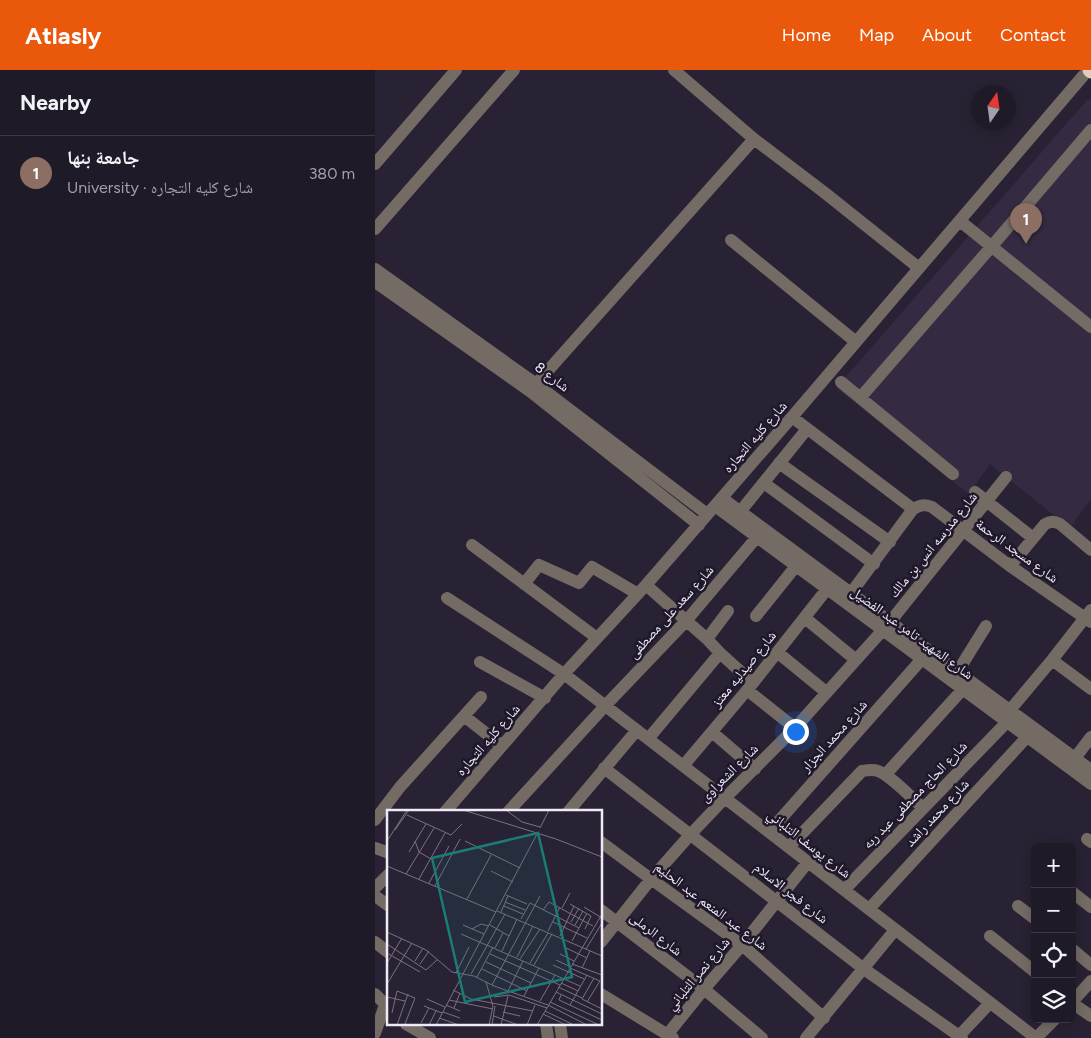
<!DOCTYPE html>
<html lang="en">
<head>
<meta charset="utf-8">
<style>
  :root { --surface:#1f1a27; --page:#27232f; --text:#f1f3f6; --muted:#a1a1a7; --line:#3c3844; --accent:#ea580c }
  body { margin:0; font-family:Figtree,"Noto Naskh Arabic",sans-serif; background:var(--page); color:var(--text) }
  .controls { position:absolute; right:15px; bottom:15px; display:grid; overflow:hidden; border-radius:8px; box-shadow:0 2px 12px #0003 }
  .controls button { width:45px; height:45px; display:grid; place-items:center; padding:0; border:0; border-bottom:1px solid var(--line); background:var(--surface); color:var(--text); font:25px sans-serif }
  .compass { position:absolute; left:596px; top:15px; width:45px; height:45px; border-radius:50%; background:var(--surface); box-shadow:0 2px 12px #0003; rotate:13deg }
  .you { position:absolute; left:420px; top:661px; width:18px; height:18px; margin:-12px; border:4px solid #fff; border-radius:50%; background:#1a73e8; box-shadow:0 0 0 8px #1a73e833 }
  .badge { display:grid; place-items:center; width:32px; height:32px; border-radius:50%; background:var(--accent); color:#fff; font-size:16px; font-weight:700 }
  .pin { position:absolute; translate:-50% -41px; filter:drop-shadow(0 1px 2px #0008) }
  .pin::after { content:''; position:absolute; top:26px; width:18px; height:15px; background:inherit; clip-path:polygon(0 0,100% 0,50% 100%) }
  .list { margin:0; padding:0; list-style:none }
  h2 { display:flex; justify-content:space-between; align-items:center; height:65px; margin:0; padding:0 20px; font-size:21px }
  h2 small { font-size:16px; font-weight:400; color:var(--muted) }
  .list li { display:grid; grid-template-columns:32px 1fr auto; gap:15px; align-items:center; box-sizing:border-box; height:75px; padding:0 20px; border-top:1px solid var(--line) }
  .list b { display:block; font-size:19px; white-space:nowrap }
  .list p { margin:0; font-size:16px; white-space:nowrap; color:var(--muted) }
  .list em { font-size:16px; font-style:normal; color:var(--muted) }
  .icon { flex:none; width:28px; height:28px; fill:none; stroke:currentColor; stroke-width:2; stroke-linecap:round; stroke-linejoin:round }
  .map { position:relative; flex:none; width:716px; height:968px; overflow:hidden }
  header { display:flex; align-items:center; gap:30px; box-sizing:border-box; height:70px; padding:0 25px; background:var(--accent); color:#fff }
  header strong { font-size:24px }
  nav { display:flex; gap:28px; margin-inline-start:auto; font-size:18px }
  main { display:flex }
  aside { flex:1; background:var(--surface) }
  .map>svg:first-child { display:block }
</style>
</head>
<body>
<header>
<strong>Atlasly</strong>
<nav><a>Home</a><a>Map</a><a>About</a><a>Contact</a></nav>
</header>
<main>
<aside>
<h2>Nearby<small></small></h2>
<ul class="list">
<li><span class="badge" style="background:#8d6e63">1</span><div><b>جامعة بنها</b><p>University · شارع كليه التجاره</p></div><em>380 m</em></li>
</ul>
</aside>
<div class="map">
<svg width="716" height="968" viewBox="0 0 716 968">
  <rect width="100%" height="100%" fill="#292234"/>
  <path fill="#342b42" d="M 713,29 L 716,30 L 716,429 L 695,458 L 615,394 L 594,424 L 461,318 Z"/>
  <g fill="none" stroke-linecap="round" stroke-linejoin="round">
    <path stroke="#736b64" stroke-width="12" d="M 299,0 L 379,69 L 450,123 L 544,198
      M 0,94 L 81,0
      M 585,151 L 716,257
      M 0,159 L 139,0
      M 356,170 L 481,272
      M 0,199 L 161,314 L 332,444
      M 0,212 L 156,322 L 324,455
      M 466,312 L 578,404
      M 161,314 L 379,69
      M 485,328 L 617,176 L 716,60
      M 417,347 L 538,439
      M 404,393 L 515,472
      M 389,413 L 499,494
      M 600,422 L 658,468
      M 347,428 L 716,700
      M 340,436 L 716,714
      M 360,448 L 432,359
      M 97,475 L 222,568
      M 635,496 L 670,454 C 676,451 679,451 685,454 L 716,480
      M 149,514 L 164,495 L 204,513 L 217,497 L 263,524
      M 271,515 L 332,569 L 345,583 L 378,613
      M 476,523 L 538,439 C 545,435 549,434 557,437 L 635,496 L 716,552
      M 72,528 L 189,604 L 661,968
      M 381,546 L 421,496
      M 430,548 L 481,590
      M 332,569 L 353,541
      M 402,582 L 451,622
      M 677,590 L 716,619
      M 105,592 L 170,628
      M 583,601 L 611,556
      M 372,620 L 420,658
      M 635,640 L 677,590 L 716,540
      M 89,646 L 127,676
      M 337,662 L 380,699
      M 273,669 L 345,583
      M 700,688 L 716,667
      M 308,696 L 378,613 L 452,519
      M 229,698 L 489,899 L 587,968
      M 511,704 L 588,619
      M 70,742 L 189,604 L 271,515 L 417,347 L 708,6
      M 133,742 L 230,636 L 311,551 L 382,467
      M 193,742 L 262,660
      M 0,750 L 25,717 L 106,627
      M 394,762 L 547,589
      M 712,769 L 716,772
      M 226,772 L 276,809 L 367,875 L 449,948
      M 414,777 L 487,701 C 493,700 498,699 503,701 C 515,705 538,729 548,738
      M 0,778 L 14,783
      M 0,818 L 14,804
      M 469,820 L 632,652
      M 697,822 L 716,837
      M 0,826 L 14,836
      M 643,836 L 660,849
      M 494,839 L 652,667
      M 226,840 L 329,919 L 387,968
      M 615,866 L 660,902
      M 0,872 L 14,883
      M 226,872 L 276,809 L 315,765 L 350,728 L 420,658 L 515,552 L 631,407
      M 697,879 L 716,895
      M 0,924 L 14,938
      M 226,924 L 298,968
      M 697,932 L 716,911
      M 697,933 L 716,946
      M 31,954 L 55,968
      M 171,954 L 173,968
      M 185,954 L 187,968
      M 0,963 L 10,935
      M 292,965 L 329,919 L 367,875 L 433,792
      M 431,968 L 520,860
      M 582,968 L 615,933
      M 661,968 L 680,949"/>
    <path stroke="#e1cdba" stroke-width="15" d="M 715,0 L 716,1"/>
  </g>
  <g text-anchor="middle" dominant-baseline="central" stroke-width="5" stroke-linejoin="round" paint-order="stroke">
    <g font-size="14" fill="#eeeaf6" stroke="#1f182a">
      <text transform="translate(177 307) rotate(37)">شارع 8</text>
      <text transform="translate(380 367) rotate(-49)">شارع كليه التجاره</text>
      <text transform="translate(558 475) rotate(-51)">شارع مدرسه انس بن مالك</text>
      <text transform="translate(642 481) rotate(36)">شارع مسجد الرحمة</text>
      <text transform="translate(296 542) rotate(-48)">شارع سعد على مصطفى</text>
      <text transform="translate(537 563) rotate(36)">شارع الشهيد تامر عبد الفضيل</text>
      <text transform="translate(369 599) rotate(-51)">شارع صيدليه معتز</text>
      <text transform="translate(459 666) rotate(-48)">شارع محمد الجزار</text>
      <text transform="translate(113 670) rotate(-49)">شارع كليه التجاره</text>
      <text transform="translate(354 703) rotate(-45)">شارع الشعراوى</text>
      <text transform="translate(540 725) rotate(-46)">شارع الحاج مصطفى عبد ربه</text>
      <text transform="translate(562 743) rotate(-47)">شارع محمد راشد</text>
      <text transform="translate(434 774) rotate(38)">شارع يوسف التلباني</text>
      <text transform="translate(416 823) rotate(38)">شارع فجر الاسلام</text>
      <text transform="translate(336 836) rotate(37)">شارع عبد المنعم عبد الحليم</text>
      <text transform="translate(281 864) rotate(38)">شارع الرملى</text>
      <text transform="translate(323 904) rotate(-50)">شارع نصر التلباني</text>
    </g>
  </g>
  <g transform="translate(12 740)">
    <rect width="215" height="215" fill="#292234"/>
    <path fill="none" stroke="#787282" stroke-width="1" d="M 76,0 L 169,29 L 215,47M 119,0 L 135,12 L 153,17M 20,5 L 64,25 L 75,14M 153,18 L 162,0M 8,20 L 22,0M 0,31 L 20,0M 28,31 L 32,42 L 44,49M 78,31 L 133,58M 22,42 L 39,14M 0,56 L 109,102M 104,61 L 126,72M 19,64 L 47,18M 32,69 L 58,23M 42,73 L 62,36M 48,76 L 73,29M 119,85 L 140,94M 80,89 L 104,45M 118,92 L 138,100M 183,94 L 204,106 L 198,119M 117,96 L 136,104M 197,97 L 215,108M 175,98 L 183,83M 156,100 L 162,92 L 206,116M 110,101 L 215,146M 114,102 L 121,86M 134,109 L 143,93 L 192,118M 166,112 L 200,128M 184,112 L 192,98M 76,115 L 97,124M 103,115 L 122,126M 188,115 L 196,101M 85,119 L 94,114 L 102,116M 161,121 L 173,97M 0,122 L 39,140 L 65,162 L 87,166 L 107,176 L 161,195 L 200,215M 74,124 L 193,176M 173,126 L 187,96M 185,131 L 200,103M 0,134 L 39,160 L 50,150M 177,137 L 200,148M 108,138 L 116,123M 199,139 L 215,113M 115,141 L 130,109M 0,143 L 33,162M 103,144 L 173,175M 173,144 L 187,151M 130,147 L 146,116M 133,149 L 153,119M 169,150 L 184,157M 28,151 L 36,138M 99,152 L 144,173M 0,153 L 15,128M 143,153 L 161,123M 33,154 L 42,141M 185,154 L 215,165M 147,155 L 165,124M 166,155 L 197,169M 183,158 L 213,171 L 200,192M 195,158 L 203,141M 95,159 L 140,181M 69,163 L 82,137M 84,164 L 118,104M 90,167 L 106,137M 207,168 L 195,189 L 215,199M 99,172 L 106,196 L 102,215M 174,173 L 191,181M 0,174 L 25,133M 105,175 L 153,86M 171,177 L 195,188M 66,180 L 84,189 L 146,201M 121,181 L 136,151M 169,182 L 215,204M 174,185 L 172,190 L 215,210M 137,186 L 152,158M 0,187 L 18,191M 107,187 L 122,185 L 160,198M 40,189 L 58,197M 62,190 L 106,199M 153,191 L 168,165M 163,192 L 212,215M 59,195 L 73,201M 183,195 L 200,165M 37,196 L 55,203M 67,198 L 73,183M 158,201 L 187,215M 56,202 L 73,208M 116,202 L 133,206M 5,203 L 10,181 L 28,188 L 18,214M 156,204 L 179,215M 107,206 L 131,215M 52,208 L 72,215M 34,213 L 42,198M 10,215 L 21,184M 42,215 L 49,201M 49,215 L 150,24M 105,215 L 108,196M 114,215 L 121,186M 140,215 L 148,195M 150,215 L 215,104"/>
    <path fill="#1a7c75" fill-opacity="0.15" stroke="#1a7c75" stroke-width="2.5" d="M 151,23 L 185,167 L 78,192 L 45,48 Z"/>
    <rect width="215" height="215" fill="none" stroke="#eeeaf6" stroke-width="2.5"/>
  </g>
</svg>
<div class="controls">
<button>+</button>
<button>−</button>
<button><svg class="icon" aria-label="locate" viewBox="0 0 24 24"><circle cx="12" cy="12" r="6"/><path d="M12 2v4M12 18v4M2 12h4M18 12h4"/></svg></button>
<button><svg class="icon" aria-label="layers" viewBox="0 0 24 24"><path d="M12 4l9 5-9 5-9-5zM3 14l9 5 9-5"/></svg></button>
</div>
<svg class="compass" viewBox="-18 -18 36 36"><path d="M0-13l5 13h-10z" fill="#e53935"/><path d="M0 13l5-13h-10z" fill="#a1a1a7"/></svg>
<div class="you"></div>
<div class="pin badge" style="left:651px;top:174px;background:#8d6e63">1</div>
</div>
</main>
</body>
</html>
